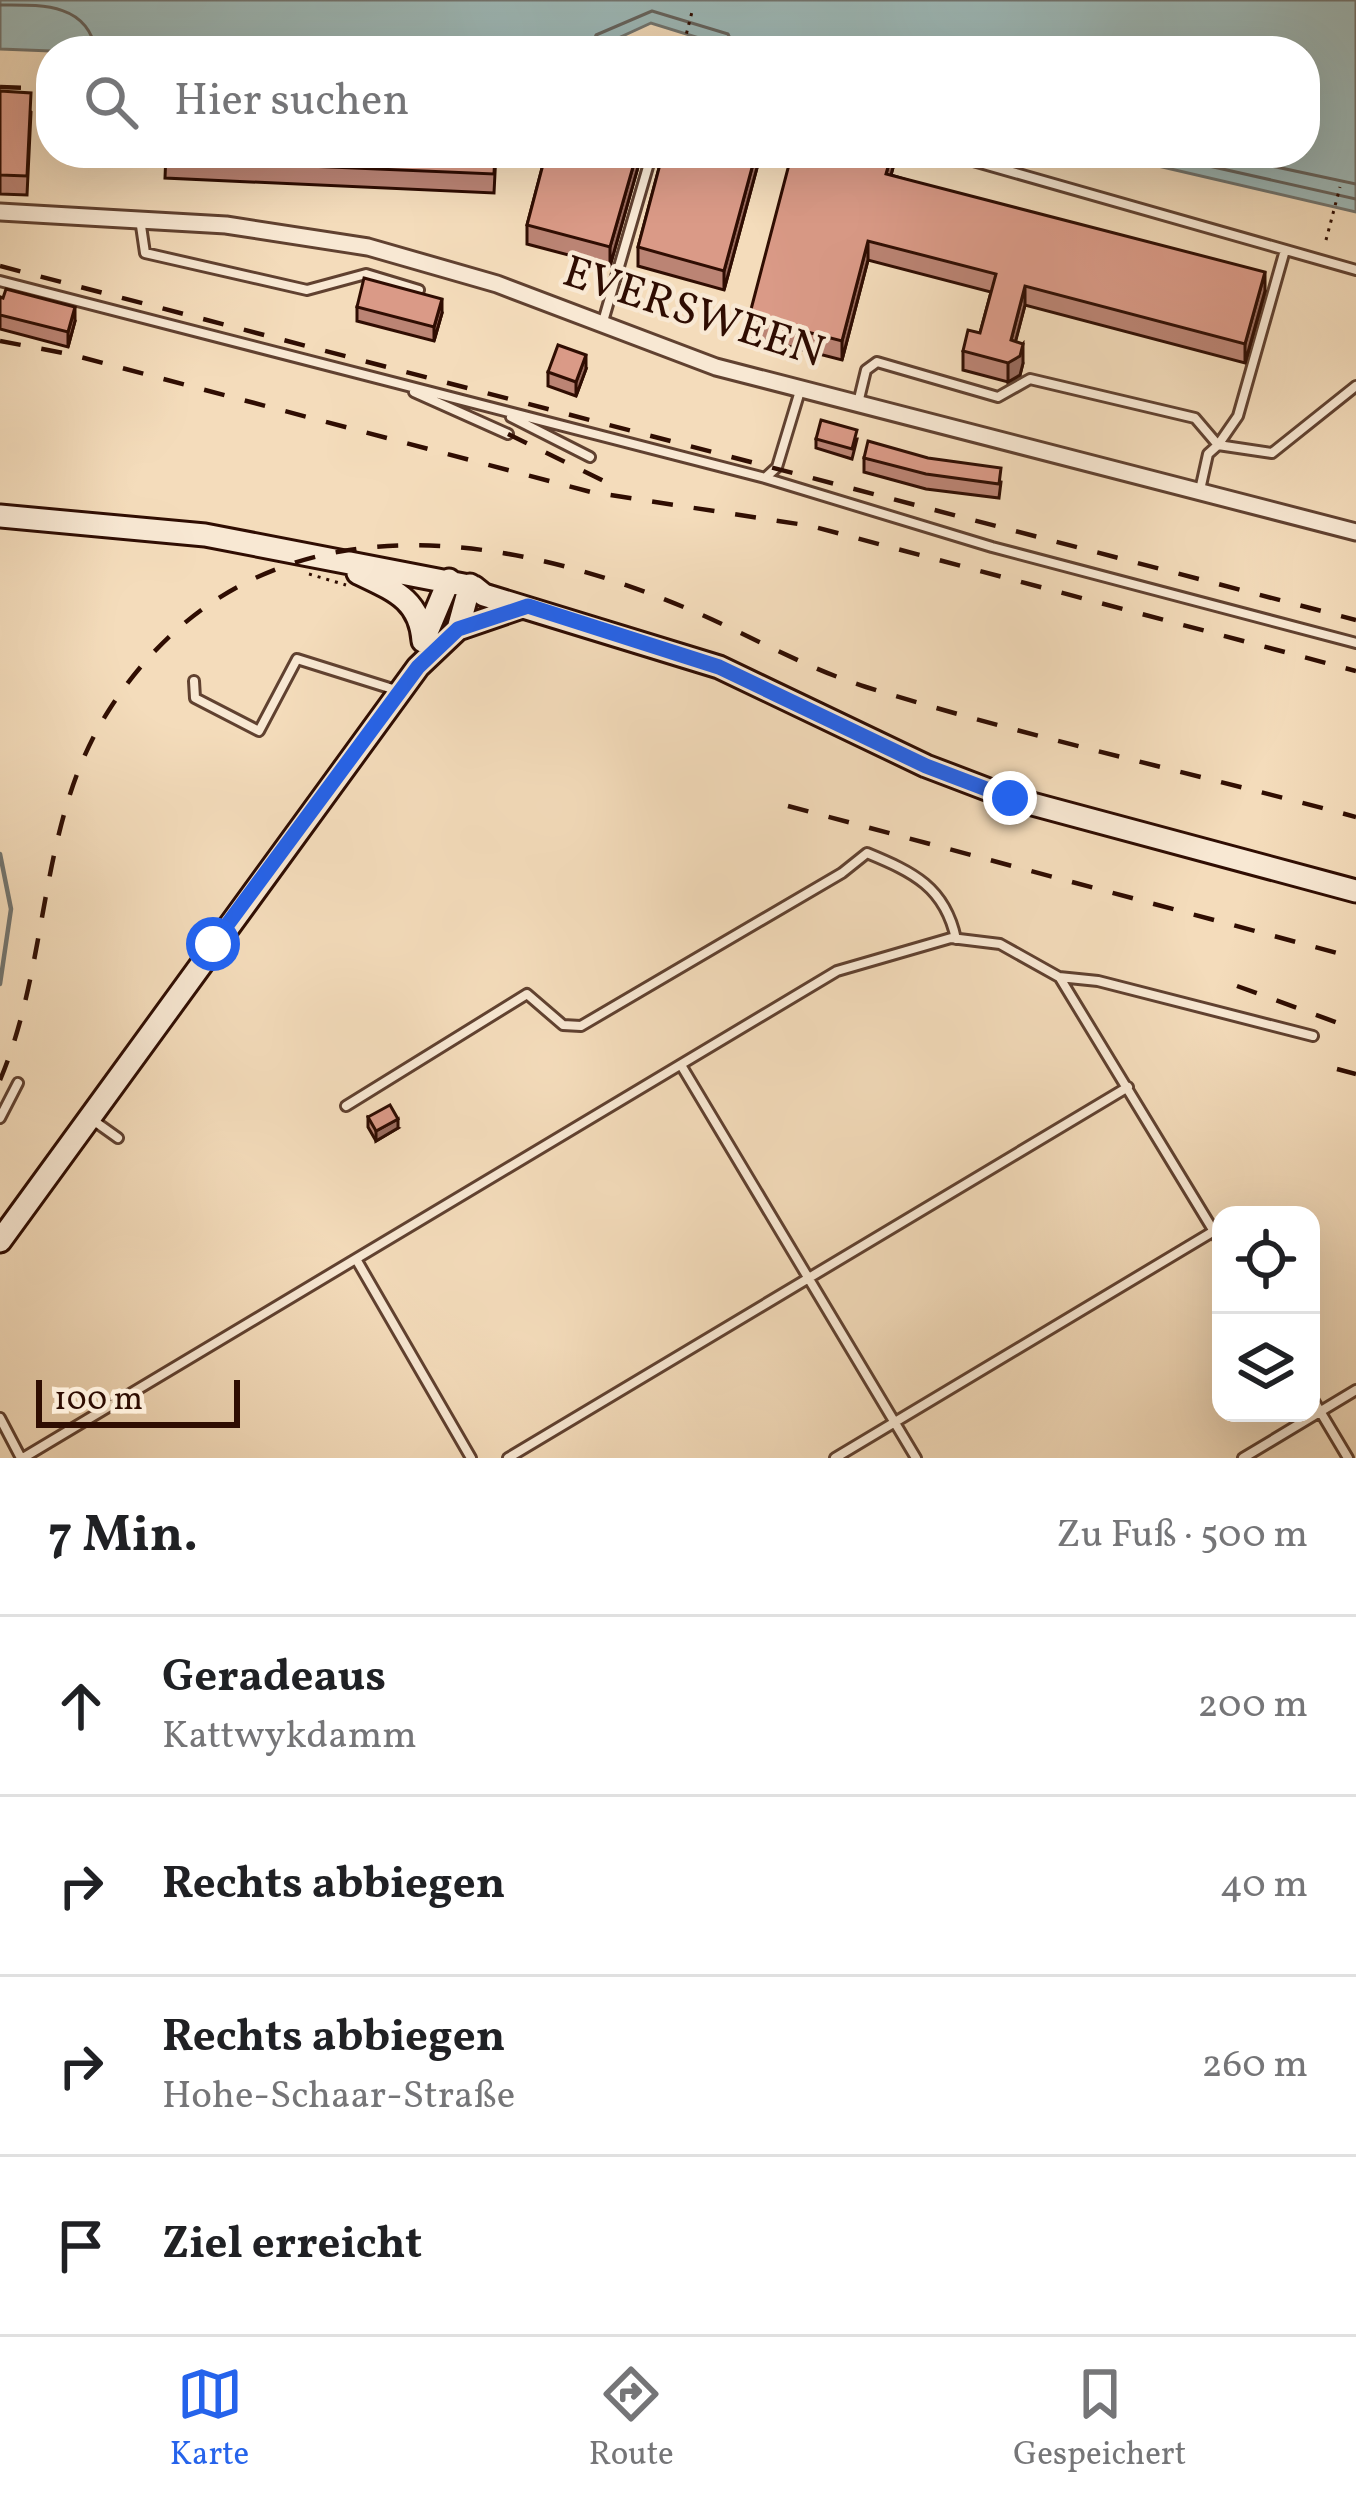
<!DOCTYPE html>
<html lang="de">
<head>
<meta charset="utf-8">
<style>
  :root { --surface:#fff; --page:#f2f2f2; --text:#202124; --muted:#757577; --line:#e0e0e0; --accent:#2563eb }
  body { margin:0; font-family:Vollkorn,serif; background:var(--page); color:var(--text) }
  .controls { position:absolute; right:36px; bottom:36px; display:grid; overflow:hidden; border-radius:24px; box-shadow:0 12px 48px #0002 }
  .controls button { width:108px; height:108px; display:grid; place-items:center; padding:0; border:0; border-bottom:3px solid var(--line); background:var(--surface); color:var(--text); font:60px sans-serif }
  .scale { position:absolute; left:36px; bottom:30px; width:204px; box-sizing:border-box; padding-left:12px; border:6px solid #2f0d02; border-top:0; font-size:33px; line-height:42px; white-space:nowrap; color:#2f0d02; -webkit-text-stroke:9px #f8e8d3; paint-order:stroke }
  .stop { position:absolute; width:36px; height:36px; margin:-27px; border:9px solid #2563eb; border-radius:50%; background:#fff }
  .stop.end { background:#2563eb; border-color:#fff; box-shadow:0 3px 12px #0008 }
  .list { margin:0; padding:0; list-style:none }
  h2 { display:flex; justify-content:space-between; align-items:center; height:156px; margin:0; padding:0 48px; font-size:51px }
  h2 small { font-size:39px; font-weight:400; color:var(--muted) }
  .list li { display:grid; grid-template-columns:78px 1fr auto; gap:36px; align-items:center; box-sizing:border-box; height:180px; padding:0 48px; border-top:3px solid var(--line) }
  .list b { display:block; font-size:45px; white-space:nowrap }
  .list p { margin:0; font-size:39px; white-space:nowrap; color:var(--muted) }
  .list em { font-size:39px; font-style:normal; color:var(--muted) }
  .icon { flex:none; width:66px; height:66px; fill:none; stroke:currentColor; stroke-width:2; stroke-linecap:round; stroke-linejoin:round }
  .map { position:relative; flex:none; width:1356px; height:1458px; overflow:hidden }
  .search { position:absolute; background:var(--surface); box-shadow:0 12px 48px #0002; left:36px; right:36px; top:36px; height:132px; display:flex; align-items:center; gap:30px; box-sizing:border-box; padding:0 42px; border-radius:48px; color:var(--muted); font-size:45px }
  .sheet { height:876px; background:var(--surface) }
  nav { display:flex; justify-content:space-around; align-items:center; box-sizing:border-box; height:168px; border-top:3px solid var(--line); background:var(--surface); font-size:33px; color:var(--muted) }
  nav a { display:grid; justify-items:center; gap:6px }
  nav .on { color:var(--accent) }
  .map>svg:first-child { display:block }
</style>
</head>
<body>
<div class="map">
<svg width="1356" height="1458" viewBox="0 0 1356 1458">
  <rect width="100%" height="100%" fill="#f4dcbb"/>
  <filter id="stains"><feTurbulence type="fractalNoise" baseFrequency=".00167" numOctaves="4"/><feColorMatrix values="0 0 0 0 .2 0 0 0 0 .09 0 0 0 0 .02 0 0 0 .5 -.17"/></filter>
  <radialGradient id="worn" r=".72"><stop offset=".6" stop-color="#630" stop-opacity="0"/><stop offset="1" stop-color="#630" stop-opacity=".3"/></radialGradient>
  <path fill="#9ebab9" stroke="#727570" stroke-width="3" d="M 0,0 L 1356,0 L 1356,212 L 1102,153 L 1305,153 L 1305,51 L 741,51 L 651,23 L 590,51 L 51,51 L 0,49 Z"/>
  <g fill="none" stroke-linecap="round" stroke-linejoin="round">
    <path stroke="#66645e" stroke-width="3" d="M 0,5 C 40,5 87,2 96,51
      M 589,51 L 596,35 L 652,11 L 728,34 L 736,51
      M 1151,153 L 1356,199
      M 1211,153 L 1356,184"/>
    <path stroke="#727570" stroke-width="4.5" d="M 0,854 L 11,909 L 0,984"/>
    <defs>
      <path id="service" d="M 945,153 L 1356,270
        M 140,219 L 145,253 L 307,290 L 366,274 L 419,290
        M 0,281 L 765,478 L 777,467 L 800,391
        M 602,325 L 652,153
        M 414,392 L 508,434
        M 858,403 L 866,370 L 877,362 L 998,397 L 1030,379 L 1195,418 L 1218,445 L 1238,416 L 1285,250
        M 511,417 L 590,457
        M 765,478 L 992,547 L 1356,643
        M 1200,490 L 1208,454 L 1218,445 L 1272,453 L 1356,386
        M 194,681 L 195,698 L 259,731 L 297,659 L 399,691
        M 1060,978 L 1221,1243
        M 681,1065 L 916,1458
        M 346,1106 L 527,994 L 563,1025 L 581,1026 L 842,873 L 867,853 C 913,872 945,887 956,939
        M 0,1118 L 18,1083
        M 90,1118 L 118,1138
        M 356,1259 L 471,1458
        M 1311,1396 L 1348,1458
        M 0,1418 L 21,1458
        M 23,1458 L 837,971 L 951,938 L 1000,944 L 1059,977 L 1098,981 L 1313,1036
        M 508,1458 L 1128,1087
        M 835,1458 L 1214,1231
        M 1243,1458 L 1356,1390"/>
      <path id="minor" d="M 0,212 L 226,225 L 368,247 L 497,284 L 716,367 L 1356,532"/>
      <path id="secondary" d="M 0,516 L 205,535 L 474,587 L 484,595 L 719,667 L 926,766 L 1010,798 L 1356,891
        M 358,573 C 393,590 420,599 423,641
        M 458,629 L 522,607
        M 425,637 L 449,580
        M 0,1241 L 418,667 L 458,629 L 470,585"/>
    </defs>
    <use href="#service" stroke="#604130" stroke-width="14"/>
    <use href="#minor" stroke="#604130" stroke-width="21"/>
    <use href="#secondary" stroke="#2f0d02" stroke-width="27"/>
    <path stroke="#2f0d02" stroke-width="3" stroke-dasharray="3 6" stroke-linecap="butt" d="M 682,51 L 693,8
      M 1326,240 L 1340,187
      M 309,574 L 346,585"/>
    <use href="#service" stroke="#f8e8d3" stroke-width="8"/>
    <use href="#minor" stroke="#f8e8d3" stroke-width="15"/>
    <use href="#secondary" stroke="#f8e8d3" stroke-width="21"/>
    <path stroke="#2f0d02" stroke-width="4.5" stroke-dasharray="21 21" stroke-linecap="butt" d="M 0,87 L 51,89
      M 0,266 L 1356,620
      M 0,341 L 69,354 L 591,492 L 811,526 L 1356,671
      M 508,434 L 614,486
      M 788,806 L 1356,958
      M 1237,986 L 1352,1028
      M 1337,1069 L 1356,1074
      M 0,1080 C 51,960 37,822 109,710 C 247,495 488,523 693,611 C 751,636 806,668 866,687 C 1027,737 1193,773 1356,817"/>
  </g>
  <path fill="#bb8474" stroke="#2f0d02" stroke-width="3" d="M 0,91 L 31,112 L 27,195 L 0,194 Z
    M 166,153 L 496,153 L 494,193 L 165,178 Z
    M 546,153 L 642,153 L 610,266 L 527,244 L 527,225 Z
    M 663,153 L 761,153 L 724,290 L 638,266 L 638,247 Z
    M 897,153 L 891,175 L 1265,291 L 1245,363 L 1025,305 L 1015,342 L 1023,363 L 1020,375 L 1008,382 L 963,370 L 963,351 L 980,333 L 991,292 L 868,260 L 842,360 L 749,336 L 749,317 Z
    M 0,297 L 75,321 L 68,347 L 0,329 Z
    M 357,307 L 442,313 L 434,341 L 357,321 Z
    M 586,369 L 576,396 L 548,386 L 548,372 Z
    M 816,439 L 857,439 L 852,459 L 816,448 Z
    M 864,458 L 1001,482 L 999,498 L 926,489 L 864,472 Z
    M 368,1117 L 398,1128 L 376,1141 L 368,1127 Z"/>
  <path fill="#996c5e" stroke="#2f0d02" stroke-width="3" d="M 637,153 L 642,153 L 610,266 L 610,247 Z
    M 756,153 L 761,153 L 724,290 L 724,271 Z
    M 892,153 L 897,153 L 886,193 L 886,174 Z
    M 868,241 L 868,260 L 842,360 L 842,341 Z
    M 1265,272 L 1265,291 L 1245,363 L 1245,344 Z
    M 1025,286 L 1025,305 L 1011,359 L 1011,340 Z
    M 442,299 L 442,313 L 434,341 L 434,327 Z
    M 75,307 L 75,321 L 68,347 L 68,332 Z
    M 1023,344 L 1023,363 L 1020,375 L 1008,382 L 1008,363 Z
    M 586,355 L 586,369 L 576,396 L 576,382 Z
    M 398,1119 L 398,1128 L 376,1141 L 376,1131 Z"/>
  <path fill="#da9a87" stroke="#2f0d02" stroke-width="3" d="M 0,91 L 31,93 L 27,176 L 0,175 Z
    M 166,153 L 495,153 L 494,174 L 165,160 Z
    M 546,153 L 637,153 L 610,247 L 527,225 Z
    M 663,153 L 756,153 L 724,271 L 638,247 Z
    M 792,153 L 892,153 L 886,174 L 1265,272 L 1245,344 L 1025,286 L 1011,340 L 1023,344 L 1020,356 L 1008,363 L 963,351 L 968,330 L 980,333 L 996,274 L 868,241 L 842,341 L 749,317 Z
    M 364,278 L 442,299 L 434,327 L 357,307 Z
    M 6,289 L 75,307 L 68,332 L 0,315 L 0,297 L 3,298 Z
    M 558,345 L 586,355 L 576,382 L 548,372 Z
    M 821,420 L 857,430 L 852,449 L 816,439 Z
    M 868,441 L 928,458 L 1001,468 L 999,484 L 926,474 L 864,458 Z
    M 390,1105 L 398,1119 L 376,1131 L 368,1117 Z"/>
  <g fill="none" stroke-linecap="round" stroke-linejoin="round">
    <path stroke="#2563eb" stroke-width="15" d="M 213,944 L 418,667 L 458,629 L 528,606 L 719,667 L 926,766 L 1010,798"/>
  </g>
  <g text-anchor="middle" dominant-baseline="central" stroke-width="9" stroke-linejoin="round" paint-order="stroke">
    <g font-size="45" fill="#2f0d02" stroke="#f8e8d3">
      <text transform="translate(693 314) rotate(18)">EVERSWEEN</text>
    </g>
  </g>
  <rect width="100%" height="100%" filter="url(#stains)"/>
  <rect width="100%" height="100%" fill="url(#worn)"/>
</svg>
<div class="controls">
<button><svg class="icon" aria-label="locate" viewBox="0 0 24 24"><circle cx="12" cy="12" r="6"/><path d="M12 2v4M12 18v4M2 12h4M18 12h4"/></svg></button>
<button><svg class="icon" aria-label="layers" viewBox="0 0 24 24"><path d="M12 4l9 5-9 5-9-5zM3 14l9 5 9-5"/></svg></button>
</div>
<div class="scale">100 m</div>
<div class="stop" style="left:213px;top:944px"></div>
<div class="stop end" style="left:1010px;top:798px"></div>
<div class="search"><svg class="icon" aria-label="search" viewBox="0 0 24 24"><circle cx="10" cy="10" r="6"/><path d="M15 15l6 6"/></svg>Hier suchen</div>
</div>
<section class="sheet">
<h2>7 Min.<small>Zu Fuß · 500 m</small></h2>
<ul class="list">
<li><svg class="icon" aria-label="ahead" viewBox="0 0 24 24"><path d="M12 20V5M6 11l6-6 6 6"/></svg><div><b>Geradeaus</b><p>Kattwykdamm</p></div><em>200 m</em></li>
<li><svg class="icon" aria-label="right" viewBox="0 0 24 24"><path d="M7 20v-9h11M14 6l5 5-5 5"/></svg><div><b>Rechts abbiegen</b></div><em>40 m</em></li>
<li><svg class="icon" aria-label="right" viewBox="0 0 24 24"><path d="M7 20v-9h11M14 6l5 5-5 5"/></svg><div><b>Rechts abbiegen</b><p>Hohe-Schaar-Straße</p></div><em>260 m</em></li>
<li><svg class="icon" aria-label="arrive" viewBox="0 0 24 24"><path d="M6 21V4h12l-3 4 3 4H6"/></svg><div><b>Ziel erreicht</b></div></li>
</ul>
</section>
<nav>
<a class="on"><svg class="icon" aria-label="map" viewBox="0 0 24 24"><path d="M3 6l6-2 6 2 6-2v14l-6 2-6-2-6 2zM9 4v14M15 6v14"/></svg>Karte</a>
<a><svg class="icon" aria-label="directions" viewBox="0 0 24 24"><path d="M12 3l9 9-9 9-9-9zM9 14v-3h6M13 9l2 2-2 2"/></svg>Route</a>
<a><svg class="icon" aria-label="saved" viewBox="0 0 24 24"><path d="M7 4h10v16l-5-4-5 4z"/></svg>Gespeichert</a>
</nav>
</body>
</html>
